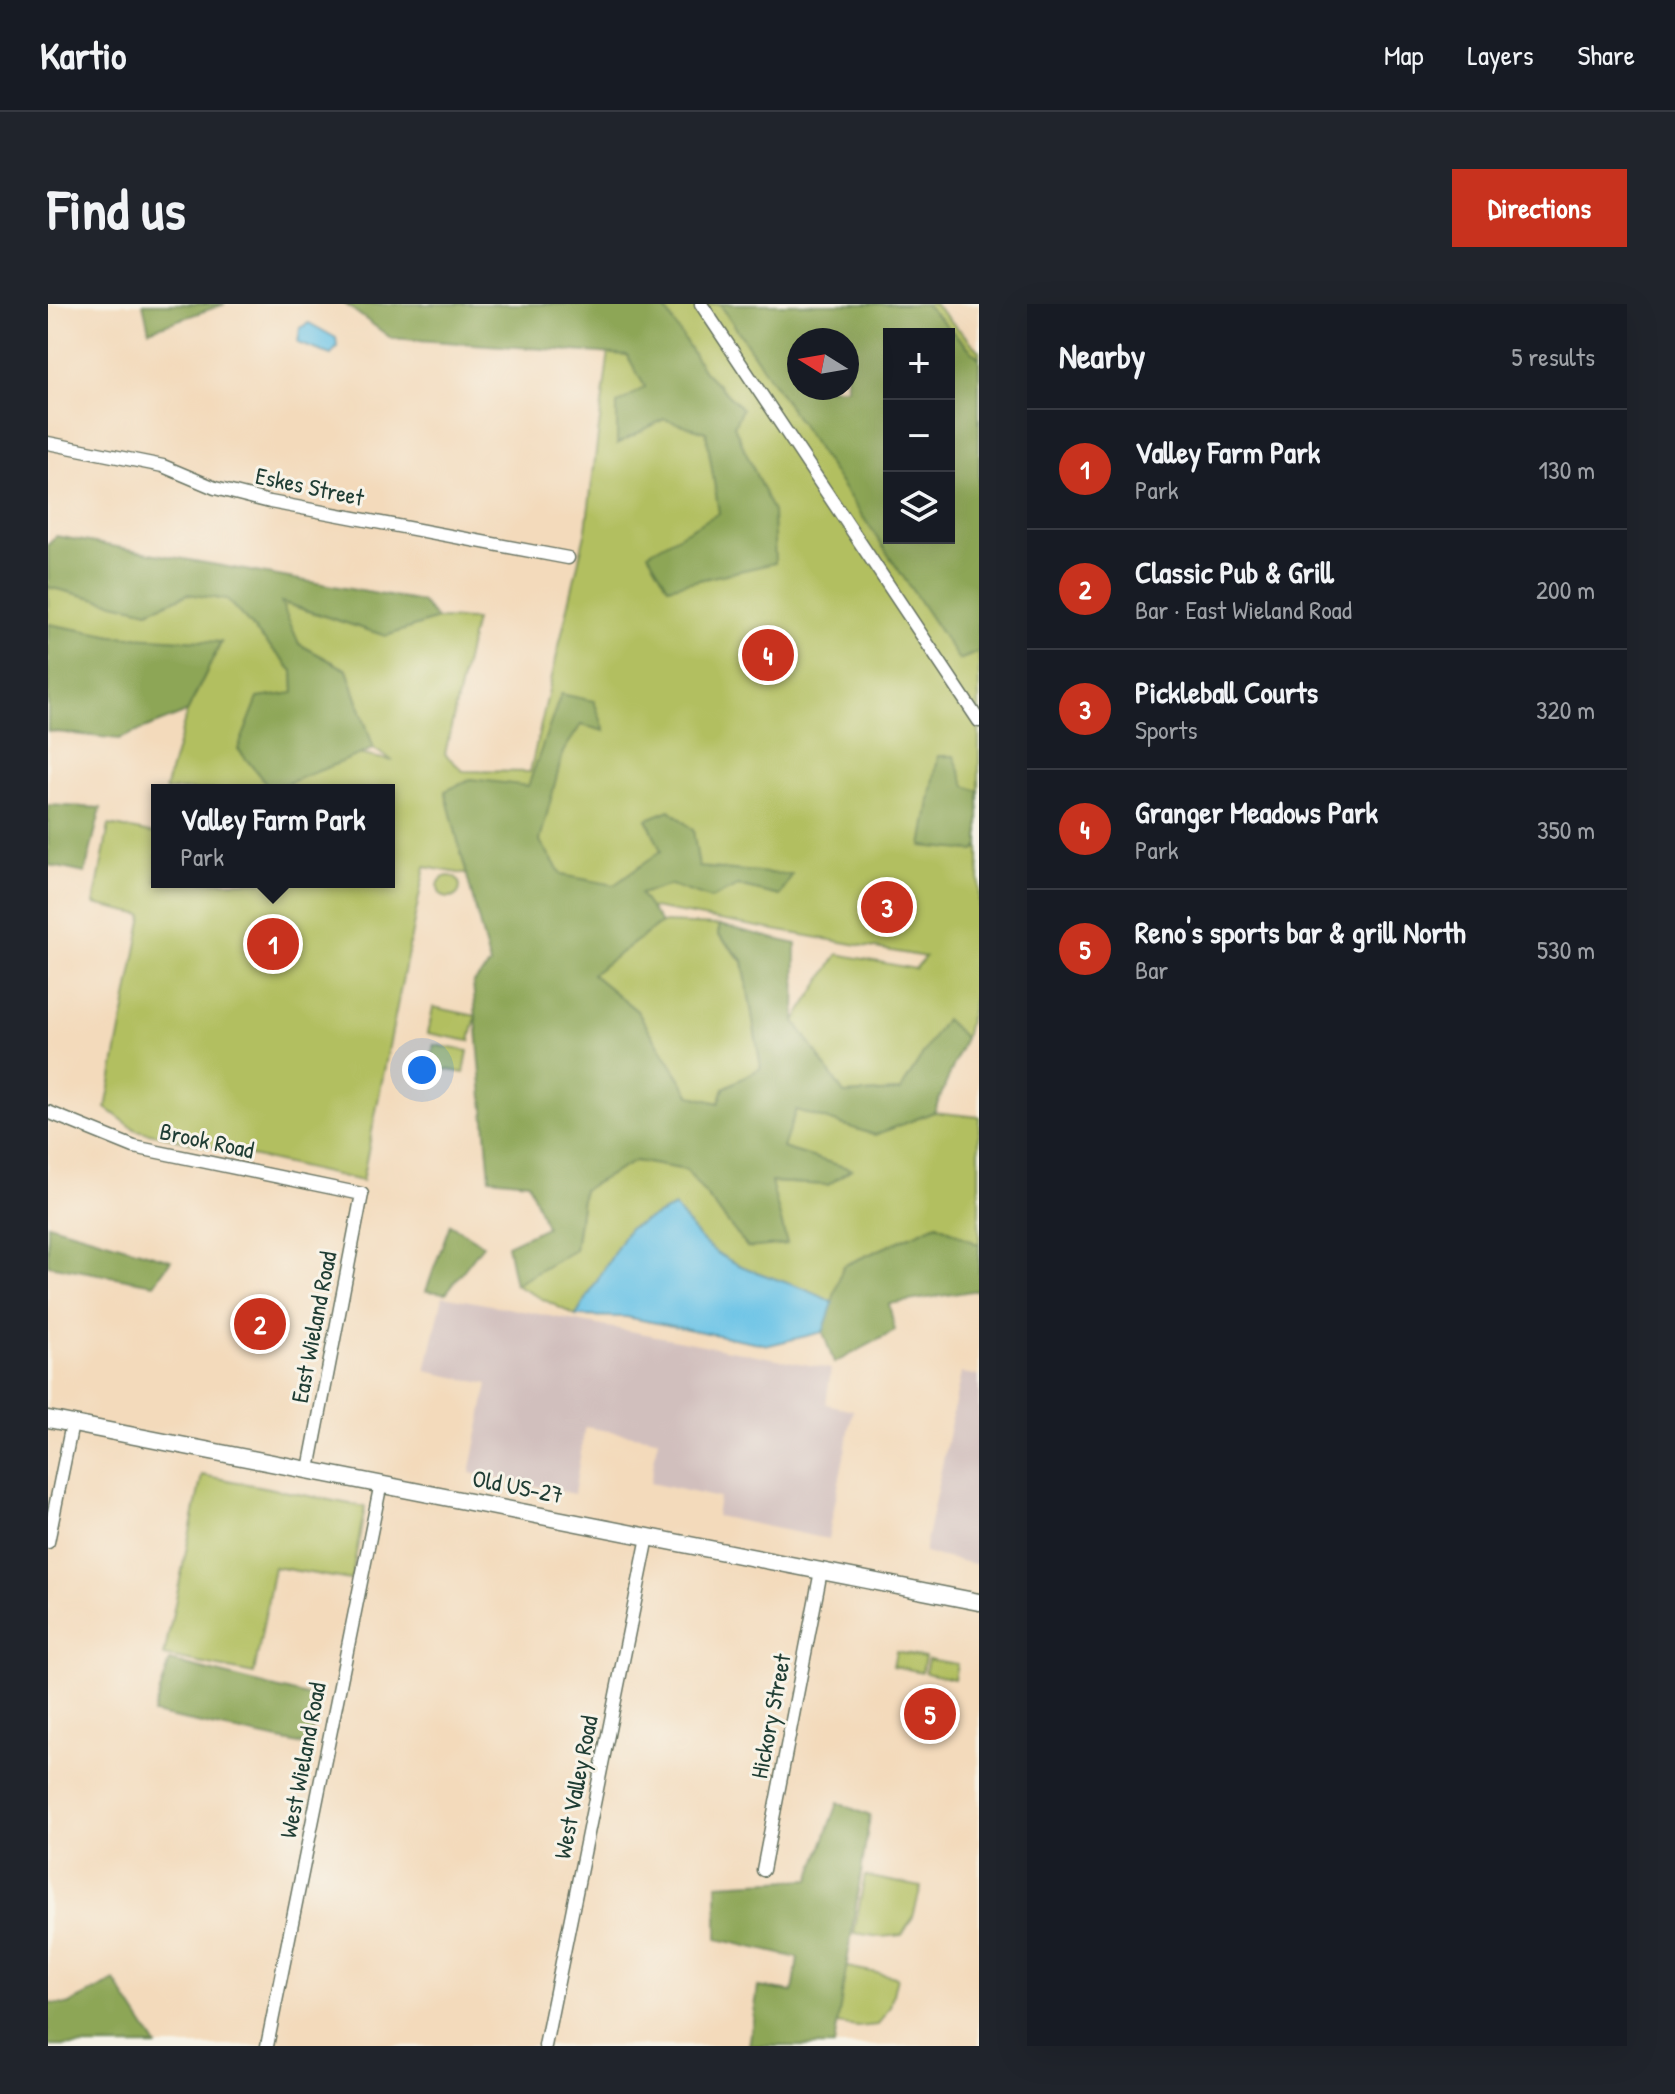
<!DOCTYPE html>
<html lang="en">
<head>
<meta charset="utf-8">
<style>
  :root { --surface:#171b24; --page:#20242c; --text:#f1f3f6; --muted:#9ea1a6; --line:#363941; --accent:#c8321e }
  body { margin:0; font-family:"Patrick Hand",sans-serif; background:var(--page); color:var(--text) }
  .controls { position:absolute; right:24px; top:24px; display:grid; overflow:hidden; border-radius:0px; box-shadow:0 8px 32px #0002 }
  .controls button { width:72px; height:72px; display:grid; place-items:center; padding:0; border:0; border-bottom:2px solid var(--line); background:var(--surface); color:var(--text); font:40px sans-serif }
  .compass { position:absolute; left:739px; top:24px; width:72px; height:72px; border-radius:50%; background:var(--surface); box-shadow:0 8px 32px #0002; rotate:281deg }
  .you { position:absolute; left:374px; top:766px; width:28px; height:28px; margin:-20px; border:6px solid #fff; border-radius:50%; background:#1a73e8; box-shadow:0 0 0 12px #1a73e833 }
  .badge { display:grid; place-items:center; width:52px; height:52px; border-radius:50%; background:var(--accent); color:#fff; font-size:26px; font-weight:700 }
  .pin { position:absolute; translate:-50% -50%; border:4px solid #fff; box-shadow:0 2px 8px #0006 }
  .popup { position:absolute; left:103px; top:480px; width:244px; height:104px; box-sizing:border-box; display:grid; place-content:center; border-radius:0px; background:var(--surface); filter:drop-shadow(0 2px 6px #0005); font-size:26px; white-space:nowrap; color:var(--muted) }
  .popup b { font-size:30px; color:var(--text) }
  .popup::after { content:''; position:absolute; left:50%; top:100%; margin-left:-16px; border:16px solid transparent; border-top-color:var(--surface) }
  .list { margin:0; padding:0; list-style:none }
  h2 { display:flex; justify-content:space-between; align-items:center; height:104px; margin:0; padding:0 32px; font-size:34px }
  h2 small { font-size:26px; font-weight:400; color:var(--muted) }
  .list li { display:grid; grid-template-columns:52px 1fr auto; gap:24px; align-items:center; box-sizing:border-box; height:120px; padding:0 32px; border-top:2px solid var(--line) }
  .list b { display:block; font-size:30px; white-space:nowrap }
  .list p { margin:0; font-size:26px; white-space:nowrap; color:var(--muted) }
  .list em { font-size:26px; font-style:normal; color:var(--muted) }
  .icon { flex:none; width:44px; height:44px; fill:none; stroke:currentColor; stroke-width:2; stroke-linecap:round; stroke-linejoin:round }
  .map { position:relative; flex:none; width:931px; height:1742px; overflow:hidden; border-radius:0px }
  header { display:flex; align-items:center; gap:48px; box-sizing:border-box; height:112px; padding:0 40px; background:var(--surface); border-bottom:2px solid var(--line) }
  header strong { font-size:38px }
  nav { display:flex; gap:44px; margin-inline-start:auto; font-size:28px }
  .intro { display:flex; align-items:center; justify-content:space-between; box-sizing:border-box; height:192px; padding:0 48px }
  h1 { margin:0; font-size:56px }
  .button { padding:20px 36px; border-radius:0px; background:var(--accent); color:#fff; font-size:28px; font-weight:700 }
  main { display:flex; gap:48px; padding:0 48px }
  aside { flex:1; background:var(--surface); border-radius:0px; box-shadow:0 8px 32px #0002 }
  .map>svg:first-child { display:block }
</style>
</head>
<body>
<header>
<strong>Kartio</strong>
<nav><a>Map</a><a>Layers</a><a>Share</a></nav>
</header>
<div class="intro"><h1>Find us</h1><a class="button">Directions</a></div>
<main>
<div class="map">
<svg width="931" height="1742" viewBox="0 0 931 1742">
  <rect width="100%" height="100%" fill="#f7f3e8"/>
  <filter id="ink" filterUnits="userSpaceOnUse"><feTurbulence type="fractalNoise" baseFrequency=".0125" numOctaves="2"/><feDisplacementMap in="SourceGraphic" scale="16" xChannelSelector="R" yChannelSelector="G"/><feConvolveMatrix kernelMatrix="1 2 1 2 8 2 1 2 1" color-interpolation-filters="sRGB"/></filter>
  <filter id="wash" filterUnits="userSpaceOnUse"><feTurbulence type="fractalNoise" baseFrequency=".006" numOctaves="4" result="noise"/><feDisplacementMap in="SourceGraphic" scale="32" xChannelSelector="R" yChannelSelector="G"/><feGaussianBlur stdDeviation="1.8" result="paint"/><feColorMatrix in="noise" values="0 0 0 0 0 0 0 0 0 0 0 0 0 0 0 0 0 1.4 0 .05"/><feComposite in="paint" operator="in"/></filter>
  <g filter="url(#wash)">
    <rect width="100%" height="100%" fill="#f3dabb"/>
    <path fill="#d1bfbd" d="M 395,992 L 783,1065 L 778,1100 L 805,1106 L 780,1235 L 668,1212 L 671,1194 L 602,1179 L 610,1135 L 537,1123 L 526,1190 L 422,1169 L 440,1080 L 378,1067 Z
      M 913,1069 L 931,1072 L 931,1261 L 876,1249 Z"/>
    <path fill="#b2bf61" stroke="#687e4a" stroke-width="2" fill-rule="evenodd" d="M 567,0 L 886,0 L 931,46 L 931,674 L 917,734 L 897,716 L 852,787 L 796,790 L 747,717 L 790,650 L 867,665 L 877,653 L 377,563 L 314,877 L 88,826 L 58,804 L 95,611 L 46,600 L 61,521 L 109,530 L 109,578 L 341,578 L 341,486 L 117,486 L 139,408 L 173,339 L 65,332 L 0,320 L 0,283 L 100,307 L 140,290 L 180,296 L 245,367 L 246,389 L 228,434 L 345,457 L 326,445 L 299,366 L 251,340 L 232,298 L 338,332 L 389,315 L 427,316 L 397,450 L 415,467 L 482,468 L 538,225 ZM 841,30 L 901,30 L 901,234 L 841,234 ZM 751,36 L 799,36 L 799,84 L 751,84 Z
      M390 583a11 11 0 1 1 22 0a11 11 0 1 1-22 0Z
      M 613,619 L 672,621 L 670,630 L 695,658 L 713,764 L 676,784 L 671,799 L 643,792 L 589,707 L 544,670 Z
      M 385,703 L 428,712 L 422,737 L 380,729 Z
      M 386,741 L 420,747 L 416,769 L 382,762 Z
      M 748,805 L 827,831 L 886,808 L 931,813 L 931,941 L 889,920 L 795,962 L 785,999 C 748,976 694,971 660,942 C 647,932 637,916 627,903 L 581,924 L 528,1012 L 467,981 L 527,946 L 535,886 L 587,857 L 638,866 L 700,944 L 739,939 L 722,878 L 780,881 L 803,865 L 734,844 Z
      M 154,1171 L 317,1203 L 303,1276 L 226,1263 L 206,1370 L 116,1352 Z
      M 848,1347 L 877,1353 L 874,1368 L 845,1362 Z
      M 880,1355 L 909,1360 L 906,1375 L 877,1369 Z
      M 817,1572 L 873,1583 L 865,1613 L 854,1631 L 833,1633 L 806,1629 Z
      M 794,1662 L 849,1673 L 842,1703 L 830,1721 L 809,1723 L 782,1719 Z"/>
    <path fill="#8da657" stroke="#567246" stroke-width="2" fill-rule="evenodd" d="M 95,0 L 177,0 L 101,26 Z
      M 297,0 L 614,0 L 656,67 L 694,105 L 686,122 L 725,208 L 727,259 L 620,283 L 600,249 L 671,209 L 658,128 L 616,115 L 569,140 L 569,100 L 597,83 L 579,51 L 343,34 Z
      M 672,0 L 877,0 L 931,54 L 931,348 L 911,356 ZM 841,30 L 901,30 L 901,234 L 841,234 ZM 751,36 L 799,36 L 799,84 L 751,84 Z
      M 8,232 L 374,298 L 389,315 L 338,332 L 233,298 L 251,340 L 299,366 L 326,445 L 223,486 L 190,445 L 210,394 L 246,389 L 245,367 L 179,296 L 140,290 L 100,307 L 0,283 L 0,241 Z
      M 0,320 L 65,332 L 173,338 L 139,408 L 71,435 L 0,427 Z
      M 513,390 L 546,397 L 557,427 L 533,421 L 515,448 L 492,537 L 514,571 L 566,581 L 613,547 L 599,515 L 622,506 L 645,526 L 651,563 L 744,571 L 732,592 L 690,582 L 663,595 L 623,581 L 592,590 L 613,619 L 544,670 L 589,707 L 643,792 L 671,799 L 676,784 L 713,764 L 695,656 L 670,630 L 672,621 L 748,640 L 747,717 L 796,790 L 852,787 L 897,715 L 917,734 L 886,808 L 827,831 L 748,806 L 735,844 L 803,865 L 780,881 L 723,878 L 739,940 L 700,944 L 638,866 L 587,857 L 535,886 L 527,946 L 467,981 L 459,941 L 498,923 L 480,878 L 442,874 L 425,679 L 442,661 L 397,487 L 423,475 L 480,482 Z
      M 890,452 L 906,452 L 918,482 L 931,487 L 931,542 L 927,547 L 874,542 Z
      M 0,501 L 53,504 L 37,569 L 0,561 Z
      M 0,920 L 123,956 L 106,980 L 0,961 Z
      M 402,920 L 435,941 L 398,989 L 378,987 Z
      M 889,920 L 931,941 L 931,986 L 841,1000 L 847,1027 L 786,1059 L 775,1028 L 795,962 Z
      M 122,1357 L 271,1395 L 261,1442 L 105,1410 Z
      M 790,1499 L 822,1512 L 786,1742 L 701,1742 L 710,1683 L 745,1688 L 750,1654 L 669,1635 L 669,1580 L 762,1575 Z
      M 67,1677 L 109,1742 L 0,1742 L 0,1699 L 19,1701 Z"/>
    <path fill="#69c3e7" stroke="#44808e" stroke-width="2" d="M 261,19 L 288,34 L 289,43 L 283,51 L 250,39 L 252,24 Z
      M 627,903 C 637,915 647,932 660,942 C 694,971 748,976 785,999 L 775,1028 L 721,1041 L 578,1013 L 528,1012 L 581,924 Z"/>
  </g>
  <g filter="url(#ink)">
    <g fill="none" stroke-linecap="round" stroke-linejoin="round">
      <defs>
        <path id="minor" d="M 653,0 L 931,417
          M 0,139 L 115,162 L 167,184 L 222,198 L 520,254
          M 0,808 L 86,843 L 314,890 L 261,1165
          M 0,1238 L 24,1120
          M 715,1566 L 773,1267
          M 219,1742 L 333,1179
          M 497,1742 L 600,1233"/>
        <path id="major" d="M 0,1115 L 931,1298"/>
      </defs>
      <use href="#minor" stroke="#697463" stroke-width="15"/>
      <use href="#major" stroke="#697463" stroke-width="19"/>
      <use href="#minor" stroke="#fff" stroke-width="12"/>
      <use href="#major" stroke="#fff" stroke-width="16"/>
    </g>
  </g>
  <g text-anchor="middle" dominant-baseline="central" stroke-width="6" stroke-linejoin="round" paint-order="stroke">
    <g font-size="24" fill="#1f3d34" stroke="#f7f3e8">
      <text transform="translate(262 182) rotate(12)">Eskes Street</text>
      <text transform="translate(159 836) rotate(12)">Brook Road</text>
      <text transform="translate(265 1023) rotate(-79)">East Wieland Road</text>
      <text transform="translate(470 1182) rotate(11)">Old US-27</text>
      <text transform="translate(722 1412) rotate(-79)">Hickory Street</text>
      <text transform="translate(254 1456) rotate(-79)">West Wieland Road</text>
      <text transform="translate(527 1483) rotate(-79)">West Valley Road</text>
    </g>
  </g>
</svg>
<div class="controls">
<button>+</button>
<button>−</button>
<button><svg class="icon" aria-label="layers" viewBox="0 0 24 24"><path d="M12 4l9 5-9 5-9-5zM3 14l9 5 9-5"/></svg></button>
</div>
<svg class="compass" viewBox="-18 -18 36 36"><path d="M0-13l5 13h-10z" fill="#e53935"/><path d="M0 13l5-13h-10z" fill="#9ea1a6"/></svg>
<div class="you"></div>
<div class="pin badge" style="left:225px;top:640px">1</div>
<div class="popup"><b>Valley Farm Park</b>Park</div>
<div class="pin badge" style="left:212px;top:1020px">2</div>
<div class="pin badge" style="left:839px;top:603px">3</div>
<div class="pin badge" style="left:720px;top:351px">4</div>
<div class="pin badge" style="left:882px;top:1410px">5</div>
</div>
<aside>
<h2>Nearby<small>5 results</small></h2>
<ul class="list">
<li><span class="badge">1</span><div><b>Valley Farm Park</b><p>Park</p></div><em>130 m</em></li>
<li><span class="badge">2</span><div><b>Classic Pub &amp; Grill</b><p>Bar · East Wieland Road</p></div><em>200 m</em></li>
<li><span class="badge">3</span><div><b>Pickleball Courts</b><p>Sports</p></div><em>320 m</em></li>
<li><span class="badge">4</span><div><b>Granger Meadows Park</b><p>Park</p></div><em>350 m</em></li>
<li><span class="badge">5</span><div><b>Reno's sports bar &amp; grill North</b><p>Bar</p></div><em>530 m</em></li>
</ul>
</aside>
</main>
</body>
</html>
